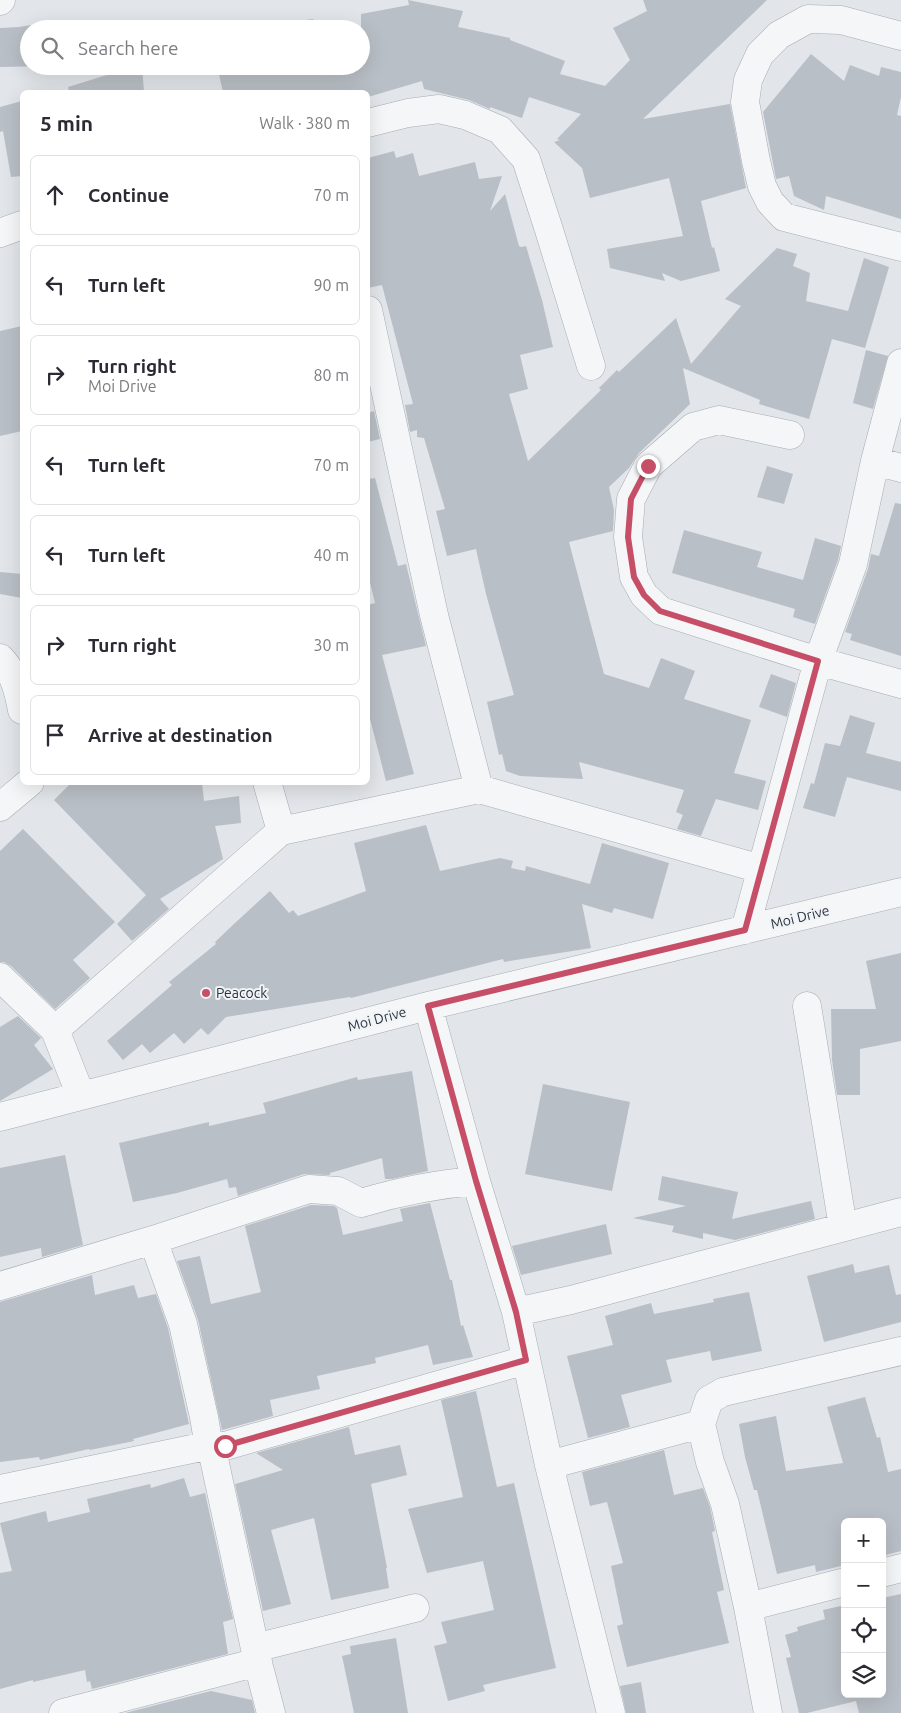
<!DOCTYPE html>
<html lang="en">
<head>
<meta charset="utf-8">
<style>
  :root { --surface:#fff; --page:#f2f2f3; --text:#2b2b33; --muted:#7c7c81; --line:#e1e1e2 }
  body { margin:0; font-family:Ubuntu,sans-serif; background:var(--page); color:var(--text) }
  .controls { position:absolute; right:15px; bottom:15px; display:grid; overflow:hidden; border-radius:8px; box-shadow:0 5px 20px #0002 }
  .controls button { width:45px; height:45px; display:grid; place-items:center; padding:0; border:0; border-bottom:1px solid var(--line); background:var(--surface); color:var(--text); font:25px sans-serif }
  .stop { position:absolute; width:15px; height:15px; margin:-11px; border:4px solid #c64f67; border-radius:50%; background:#fff }
  .stop.end { background:#c64f67; border-color:#fff; box-shadow:0 1px 5px #0008 }
  .list { margin:0; padding:0; list-style:none }
  h2 { display:flex; justify-content:space-between; align-items:center; height:65px; margin:0; padding:0 20px; font-size:21px }
  h2 small { font-size:16px; font-weight:400; color:var(--muted) }
  .list li { display:grid; grid-template-columns:32px 1fr auto; gap:15px; align-items:center; box-sizing:border-box; height:80px; margin:0 10px 10px; padding:0 10px; border:1px solid var(--line); border-radius:8px }
  .list b { display:block; font-size:19px; white-space:nowrap }
  .list p { margin:0; font-size:16px; white-space:nowrap; color:var(--muted) }
  .list em { font-size:16px; font-style:normal; color:var(--muted) }
  .icon { flex:none; width:28px; height:28px; fill:none; stroke:currentColor; stroke-width:2; stroke-linecap:round; stroke-linejoin:round }
  .map { position:relative; flex:none; width:901px; height:1713px; overflow:hidden }
  .search { position:absolute; background:var(--surface); box-shadow:0 5px 20px #0002; left:20px; top:20px; width:350px; height:55px; display:flex; align-items:center; gap:12px; box-sizing:border-box; padding:0 18px; border-radius:28px; color:var(--muted); font-size:19px }
  .panel { position:absolute; background:var(--surface); box-shadow:0 5px 20px #0002; left:20px; top:90px; width:350px; height:695px; border-radius:8px }
  .map>svg:first-child { display:block }
</style>
</head>
<body>
<div class="map">
<svg width="901" height="1713" viewBox="0 0 901 1713">
  <rect width="100%" height="100%" fill="#e2e5e9"/>
  <path fill="#b9bfc6" d="M 408,0 L 463,11 L 458,27 L 510,38 L 510,40 L 565,61 L 560,74 L 605,86 L 630,60 L 613,28 L 647,11 L 643,0 L 767,0 L 643,119 L 730,104 L 746,188 L 701,201 L 712,248 L 714,247 L 720,271 L 681,281 L 662,273 L 665,281 L 610,268 L 607,249 L 683,236 L 669,178 L 590,198 L 582,168 L 554,142 L 560,140 L 557,139 L 581,114 L 529,97 L 522,118 L 490,107 L 490,109 L 469,100 L 424,89 L 422,81 L 368,97 L 368,92 L 223,92 L 217,66 L 361,66 L 361,14 L 409,5 Z
    M 313,19 L 314,29 L 286,29 L 285,23 Z
    M 50,22 L 51,29 L 29,29 L 29,66 L 50,66 L 0,67 L 0,28 L 19,27 Z
    M 811,54 L 844,81 L 850,65 L 879,76 L 881,67 L 901,72 L 901,97 L 897,115 L 901,116 L 901,219 L 826,196 L 824,210 L 794,196 L 789,176 L 776,179 L 763,112 Z
    M 136,66 L 142,66 L 144,92 L 69,92 L 68,87 Z
    M 22,101 L 22,176 L 11,177 L 3,131 L 0,132 L 0,107 Z
    M 394,151 L 396,158 L 413,153 L 419,176 L 475,162 L 479,179 L 502,176 L 490,211 L 505,194 L 519,246 L 521,247 L 526,246 L 542,300 L 553,347 L 520,355 L 528,389 L 509,394 L 528,461 L 601,390 L 599,388 L 617,370 L 619,372 L 676,318 L 691,364 L 741,306 L 725,299 L 777,248 L 797,254 L 793,266 L 810,273 L 806,301 L 848,311 L 864,258 L 889,267 L 865,348 L 832,339 L 809,419 L 759,404 L 760,400 L 683,368 L 690,404 L 638,454 L 629,468 L 609,487 L 614,510 L 613,531 L 569,542 L 604,674 L 649,688 L 661,658 L 695,671 L 684,699 L 751,720 L 734,773 L 766,781 L 758,810 L 716,799 L 701,836 L 677,829 L 683,815 L 676,812 L 684,790 L 579,762 L 583,779 L 520,776 L 506,771 L 502,754 L 499,755 L 487,702 L 514,695 L 486,594 L 476,549 L 447,556 L 436,511 L 445,509 L 424,438 L 417,437 L 417,430 L 410,432 L 405,405 L 413,404 L 382,285 L 368,288 L 368,158 Z
    M 22,326 L 22,431 L 0,436 L 0,331 Z
    M 866,350 L 888,356 L 873,409 L 853,403 Z
    M 374,411 L 380,439 L 368,442 L 368,413 Z
    M 767,466 L 793,474 L 784,504 L 757,497 Z
    M 375,478 L 398,566 L 406,564 L 426,646 L 382,655 L 414,774 L 386,781 L 368,711 L 368,605 L 375,603 L 368,574 L 368,479 Z
    M 895,503 L 901,504 L 901,656 L 850,640 L 852,634 L 845,632 L 868,569 L 871,554 L 879,556 Z
    M 684,530 L 762,552 L 757,567 L 803,580 L 815,538 L 841,546 L 838,560 L 815,624 L 793,617 L 795,609 L 672,573 Z
    M 0,572 L 22,574 L 22,598 L 0,594 Z
    M 771,674 L 796,683 L 787,717 L 759,707 Z
    M 850,715 L 875,723 L 866,753 L 901,762 L 901,791 L 847,777 L 835,817 L 803,808 L 811,783 L 814,784 L 825,743 L 840,746 Z
    M 72,782 L 202,782 L 204,801 L 239,796 L 241,823 L 215,826 L 223,859 L 160,899 L 169,909 L 132,941 L 117,924 L 146,895 L 54,800 Z
    M 426,825 L 440,871 L 500,858 L 513,861 L 511,868 L 525,871 L 526,866 L 590,884 L 602,843 L 669,863 L 653,919 L 614,908 L 612,913 L 582,904 L 591,948 L 504,962 L 503,959 L 351,998 L 350,997 L 226,1017 L 208,1035 L 201,1028 L 184,1044 L 174,1033 L 150,1053 L 142,1044 L 123,1060 L 107,1041 L 172,985 L 169,982 L 216,944 L 215,942 L 236,922 L 270,891 L 289,913 L 293,910 L 298,916 L 366,891 L 354,843 Z
    M 23,829 L 115,922 L 73,960 L 90,978 L 55,1009 L 11,966 L 4,962 L 0,962 L 0,851 Z
    M 901,953 L 901,1041 L 860,1049 L 860,1095 L 837,1095 L 832,1060 L 831,1009 L 876,1009 L 866,961 Z
    M 18,1016 L 41,1038 L 34,1045 L 53,1069 L 0,1101 L 0,1027 Z
    M 412,1071 L 428,1171 L 392,1179 L 385,1179 L 382,1158 L 330,1173 L 330,1175 L 304,1174 L 238,1196 L 236,1187 L 229,1188 L 227,1179 L 177,1193 L 133,1202 L 119,1143 L 209,1122 L 209,1126 L 266,1113 L 263,1103 L 357,1077 L 358,1080 Z
    M 543,1084 L 630,1102 L 612,1191 L 525,1174 Z
    M 65,1155 L 83,1245 L 42,1257 L 41,1248 L 0,1257 L 0,1168 Z
    M 662,1176 L 738,1192 L 732,1219 L 811,1201 L 815,1219 L 735,1240 L 703,1233 L 703,1239 L 672,1232 L 674,1226 L 633,1218 L 686,1206 L 658,1200 Z
    M 430,1203 L 450,1280 L 452,1280 L 461,1326 L 463,1325 L 473,1357 L 433,1365 L 428,1345 L 375,1358 L 376,1363 L 317,1376 L 320,1389 L 270,1400 L 273,1416 L 222,1430 L 198,1320 L 177,1261 L 200,1256 L 211,1304 L 261,1292 L 245,1226 L 311,1205 L 334,1206 L 337,1208 L 343,1235 L 403,1221 L 400,1209 Z
    M 606,1224 L 612,1254 L 521,1275 L 512,1246 Z
    M 853,1264 L 855,1273 L 889,1265 L 896,1295 L 901,1294 L 901,1322 L 824,1342 L 807,1276 Z
    M 92,1275 L 95,1295 L 134,1285 L 138,1298 L 156,1294 L 168,1328 L 189,1424 L 133,1439 L 134,1441 L 90,1450 L 89,1449 L 40,1460 L 39,1457 L 0,1462 L 0,1302 Z
    M 749,1292 L 762,1351 L 712,1361 L 710,1351 L 666,1360 L 672,1382 L 621,1395 L 630,1427 L 588,1438 L 567,1356 L 613,1345 L 605,1316 L 651,1303 L 654,1314 L 714,1302 L 713,1299 Z
    M 476,1391 L 497,1487 L 514,1483 L 556,1668 L 483,1685 L 485,1691 L 448,1701 L 434,1646 L 447,1643 L 441,1622 L 494,1610 L 483,1561 L 427,1573 L 408,1509 L 463,1497 L 441,1400 Z
    M 865,1397 L 877,1438 L 880,1437 L 888,1472 L 901,1469 L 901,1551 L 882,1556 L 882,1522 L 845,1522 L 845,1565 L 816,1572 L 815,1565 L 777,1574 L 757,1490 L 754,1490 L 745,1457 L 739,1424 L 776,1416 L 786,1471 L 843,1463 L 827,1407 Z
    M 349,1427 L 355,1455 L 400,1445 L 407,1475 L 371,1484 L 387,1568 L 386,1568 L 389,1588 L 331,1600 L 314,1518 L 271,1530 L 291,1604 L 263,1611 L 235,1484 L 283,1470 L 256,1453 Z
    M 664,1450 L 674,1495 L 703,1488 L 710,1507 L 715,1531 L 712,1532 L 724,1590 L 717,1592 L 729,1643 L 627,1667 L 617,1626 L 623,1624 L 611,1566 L 623,1563 L 607,1502 L 590,1506 L 582,1472 Z
    M 184,1478 L 190,1497 L 205,1493 L 233,1619 L 223,1622 L 228,1654 L 92,1689 L 90,1681 L 87,1682 L 85,1670 L 33,1682 L 33,1680 L 0,1689 L 0,1573 L 12,1571 L 0,1523 L 46,1511 L 48,1522 L 90,1512 L 87,1499 L 150,1484 L 151,1488 Z
    M 901,1594 L 901,1713 L 859,1713 L 856,1701 L 807,1713 L 799,1713 L 786,1658 L 791,1657 L 785,1635 L 798,1631 L 797,1627 L 825,1619 L 823,1610 L 845,1605 L 845,1694 L 882,1694 L 882,1598 Z
    M 396,1638 L 408,1713 L 354,1713 L 342,1656 L 351,1654 L 350,1646 Z
    M 641,1682 L 646,1713 L 626,1713 L 620,1686 Z
    M 211,1691 L 252,1700 L 255,1713 L 125,1713 Z"/>
  <g fill="none" stroke-linecap="round" stroke-linejoin="round">
    <defs>
      <path id="minor" d="M 0,1 L 1,0
        M 901,36 L 841,20 L 808,19 L 779,35 L 760,54 L 748,80 L 745,102 L 756,161 L 762,186 L 770,202 L 784,217 L 901,247
        M 368,123 L 408,113 L 439,109 L 465,115 L 500,130 L 526,159 L 549,230 L 591,366
        M 0,233 L 22,225
        M 368,310 L 434,615 L 479,789
        M 790,435 L 719,420 L 693,427 L 648,466 L 631,499 L 628,537 L 634,577 L 644,595 L 661,611 L 818,661 L 901,684
        M 875,461 L 901,468
        M 0,658 C 13,670 19,693 22,710
        M 267,782 L 281,831
        M 0,807 L 30,782
        M 745,930 L 818,661 L 853,564 L 875,461 L 901,363
        M 0,977 L 55,1030
        M 428,1006 L 476,1181 L 516,1312 L 549,1465 L 611,1713
        M 807,1006 L 843,1227
        M 81,1096 L 55,1030 L 281,831 L 479,789 L 761,869
        M 0,1117 L 428,1006 L 901,892
        M 153,1240 L 183,1324 L 204,1417 L 208,1441 L 211,1445 L 259,1667 L 271,1713
        M 0,1286 L 153,1240 L 309,1189 L 338,1191 L 361,1203 C 398,1192 437,1184 476,1181
        M 516,1312 L 571,1300 L 901,1212
        M 549,1465 L 701,1424
        M 0,1489 L 211,1445 L 225,1446 L 526,1360
        M 882,1573 L 901,1568
        M 748,1607 L 845,1582
        M 255,1648 L 415,1608
        M 63,1713 L 258,1662
        M 768,1713 L 748,1607 L 725,1504 L 710,1462 L 701,1424 L 709,1400 L 723,1392 L 901,1351"/>
    </defs>
    <use href="#minor" stroke="#a7acb3" stroke-width="29"/>
    <use href="#minor" stroke="#f4f6f8" stroke-width="28"/>
  </g>
  <g fill="none" stroke-linecap="round" stroke-linejoin="round">
    <path stroke="#c64f67" stroke-width="6" d="M 225,1446 L 526,1360 L 516,1312 L 476,1181 L 428,1006 L 745,930 L 818,661 L 660,611 L 644,595 L 634,577 L 628,537 L 631,499 L 648,466"/>
  </g>
  <circle fill="#c64f67" stroke="#f1f4f7" stroke-width="2" cx="206" cy="993" r="5"/>
  <g text-anchor="middle" dominant-baseline="central" stroke-width="4" stroke-linejoin="round" paint-order="stroke">
    <g font-size="14" fill="#2b3440" stroke="#f1f4f7">
      <text transform="translate(800 917) rotate(-14)">Moi Drive</text>
      <text transform="translate(377 1019) rotate(-15)">Moi Drive</text>
    </g>
    <g font-size="14" fill="#2b3440" stroke="#f1f4f7" text-anchor="start">
      <text x="216" y="993">Peacock</text>
    </g>
  </g>
</svg>
<div class="controls">
<button>+</button>
<button>−</button>
<button><svg class="icon" aria-label="locate" viewBox="0 0 24 24"><circle cx="12" cy="12" r="6"/><path d="M12 2v4M12 18v4M2 12h4M18 12h4"/></svg></button>
<button><svg class="icon" aria-label="layers" viewBox="0 0 24 24"><path d="M12 4l9 5-9 5-9-5zM3 14l9 5 9-5"/></svg></button>
</div>
<div class="stop" style="left:225px;top:1446px"></div>
<div class="stop end" style="left:648px;top:466px"></div>
<div class="search"><svg class="icon" aria-label="search" viewBox="0 0 24 24"><circle cx="10" cy="10" r="6"/><path d="M15 15l6 6"/></svg>Search here</div>
<section class="panel">
<h2>5 min<small>Walk · 380 m</small></h2>
<ul class="list">
<li><svg class="icon" aria-label="ahead" viewBox="0 0 24 24"><path d="M12 20V5M6 11l6-6 6 6"/></svg><div><b>Continue</b></div><em>70 m</em></li>
<li><svg class="icon" aria-label="left" viewBox="0 0 24 24"><path d="M17 20v-9H6M10 6l-5 5 5 5"/></svg><div><b>Turn left</b></div><em>90 m</em></li>
<li><svg class="icon" aria-label="right" viewBox="0 0 24 24"><path d="M7 20v-9h11M14 6l5 5-5 5"/></svg><div><b>Turn right</b><p>Moi Drive</p></div><em>80 m</em></li>
<li><svg class="icon" aria-label="left" viewBox="0 0 24 24"><path d="M17 20v-9H6M10 6l-5 5 5 5"/></svg><div><b>Turn left</b></div><em>70 m</em></li>
<li><svg class="icon" aria-label="left" viewBox="0 0 24 24"><path d="M17 20v-9H6M10 6l-5 5 5 5"/></svg><div><b>Turn left</b></div><em>40 m</em></li>
<li><svg class="icon" aria-label="right" viewBox="0 0 24 24"><path d="M7 20v-9h11M14 6l5 5-5 5"/></svg><div><b>Turn right</b></div><em>30 m</em></li>
<li><svg class="icon" aria-label="arrive" viewBox="0 0 24 24"><path d="M6 21V4h12l-3 4 3 4H6"/></svg><div><b>Arrive at destination</b></div></li>
</ul>
</section>
</div>
</body>
</html>
